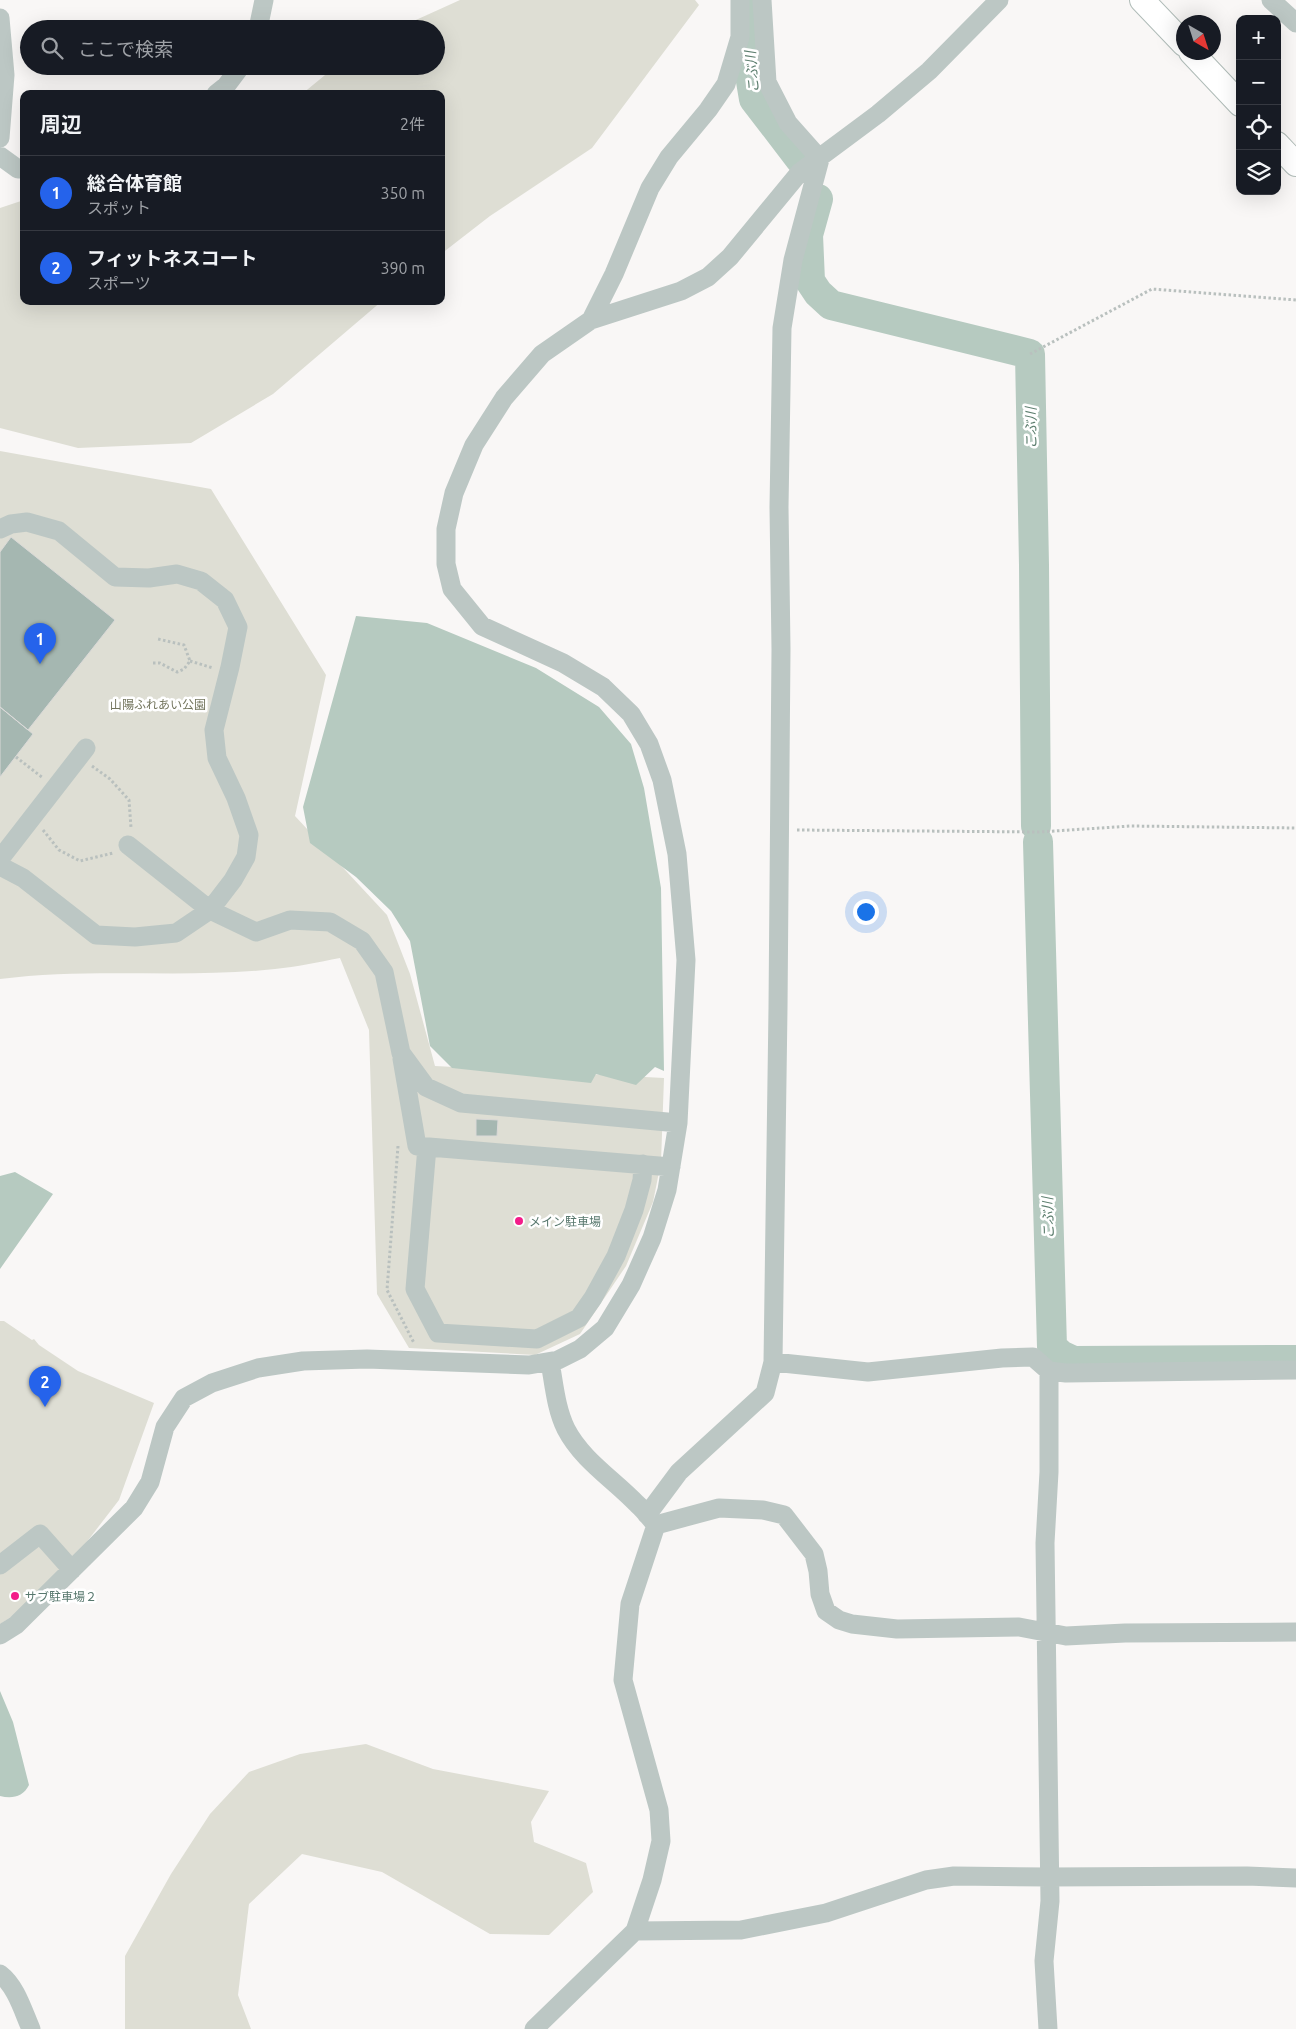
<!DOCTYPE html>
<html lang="ja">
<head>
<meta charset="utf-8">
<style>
  :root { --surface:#171b24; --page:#20242c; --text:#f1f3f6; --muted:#9ea1a6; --line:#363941; --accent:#2563eb }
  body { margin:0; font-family:Ubuntu,"Noto Sans JP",sans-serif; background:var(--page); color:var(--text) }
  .controls { position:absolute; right:15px; top:15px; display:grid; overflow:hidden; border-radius:10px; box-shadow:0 5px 20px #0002 }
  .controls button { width:45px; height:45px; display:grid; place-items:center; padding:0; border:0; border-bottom:1px solid var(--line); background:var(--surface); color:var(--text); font:25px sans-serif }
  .compass { position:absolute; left:1176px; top:15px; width:45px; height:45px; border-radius:50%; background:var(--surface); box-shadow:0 5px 20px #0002; rotate:141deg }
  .you { position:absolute; left:865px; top:911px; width:18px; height:18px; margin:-12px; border:4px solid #fff; border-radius:50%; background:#1a73e8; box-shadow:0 0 0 8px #1a73e833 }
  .badge { display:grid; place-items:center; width:32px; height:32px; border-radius:50%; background:var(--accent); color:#fff; font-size:16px; font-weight:700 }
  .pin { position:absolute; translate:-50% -41px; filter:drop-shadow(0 1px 2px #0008) }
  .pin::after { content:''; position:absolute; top:26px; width:18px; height:15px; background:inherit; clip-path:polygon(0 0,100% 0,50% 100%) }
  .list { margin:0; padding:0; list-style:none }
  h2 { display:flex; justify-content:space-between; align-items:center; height:65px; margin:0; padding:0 20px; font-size:21px }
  h2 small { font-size:16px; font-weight:400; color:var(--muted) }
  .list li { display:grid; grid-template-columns:32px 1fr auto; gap:15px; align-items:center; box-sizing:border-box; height:75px; padding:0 20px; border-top:1px solid var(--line) }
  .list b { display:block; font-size:19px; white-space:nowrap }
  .list p { margin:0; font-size:16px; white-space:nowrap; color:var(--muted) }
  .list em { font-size:16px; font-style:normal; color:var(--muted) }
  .icon { flex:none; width:28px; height:28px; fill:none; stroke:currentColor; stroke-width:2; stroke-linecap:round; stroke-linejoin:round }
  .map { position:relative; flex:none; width:1296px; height:2029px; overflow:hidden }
  .search { position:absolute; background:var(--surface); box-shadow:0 5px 20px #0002; left:20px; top:20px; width:425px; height:55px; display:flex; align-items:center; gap:12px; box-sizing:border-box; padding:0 18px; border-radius:28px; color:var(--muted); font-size:19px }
  .panel { position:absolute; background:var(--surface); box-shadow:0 5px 20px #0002; left:20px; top:90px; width:425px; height:215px; border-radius:10px }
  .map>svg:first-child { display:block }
</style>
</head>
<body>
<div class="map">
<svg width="1296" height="2029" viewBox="0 0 1296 2029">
  <rect width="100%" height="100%" fill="#f9f7f6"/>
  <path fill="#deded4" d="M 460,0 L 695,0 L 699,5 L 592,148 L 490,216 L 441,254 L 441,94 L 302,94 L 336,66 L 436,66 L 436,29 L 396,29 Z
    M 24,200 L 24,301 L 382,301 L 273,394 L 191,443 L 78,448 L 0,428 L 0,208 Z
    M 0,451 L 211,489 L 326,675 L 295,816 L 387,915 L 410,974 L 435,1066 L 664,1078 L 661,1162 L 653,1202 L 626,1266 L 580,1334 L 535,1355 L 409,1348 L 377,1294 L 369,1030 L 340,958 C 318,962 297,967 275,969 C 184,979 91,967 0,979 Z
    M 0,1321 L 4,1321 L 32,1340 L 34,1339 L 39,1345 L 78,1371 L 154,1403 L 119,1500 L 79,1552 L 21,1611 L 0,1624 Z
    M 366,1744 L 433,1769 L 549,1791 L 531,1822 L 534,1842 L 586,1863 L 593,1892 L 549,1935 L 490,1934 L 382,1872 L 302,1854 L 249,1904 L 238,1995 L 251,2029 L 125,2029 L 125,1956 L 171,1874 L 210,1814 L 249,1772 L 300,1754 Z"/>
  <path fill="#b6cac0" d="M 356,616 L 427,623 L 536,668 L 599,707 L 631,744 L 644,788 L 661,888 L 664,1071 L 655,1067 L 636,1085 L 596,1074 L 591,1083 L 452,1068 L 430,1046 L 410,941 L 391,911 L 356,877 L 310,843 L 303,807 Z
    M 15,1172 L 53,1194 L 0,1269 L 0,1176 Z
    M 0,1691 L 13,1722 L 29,1785 C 23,1797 12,1799 0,1796 Z"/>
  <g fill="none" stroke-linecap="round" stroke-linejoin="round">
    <path stroke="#b6cac0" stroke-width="30" d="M 750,0 L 750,75 L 754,99 L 800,159
      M 818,199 L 808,235 L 810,281 L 818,293 L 831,305 L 1030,354 L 1034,565 L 1036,826
      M 1038,842 L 1052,1347 L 1061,1355 L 1074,1361 L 1296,1360"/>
  </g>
  <path fill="#a5b7b1" stroke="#dad9d8" d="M 11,537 L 115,620 L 28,730 L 0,707 L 0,552 Z
    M 0,707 L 33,734 L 0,777 Z
    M 476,1119 L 498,1120 L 497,1136 L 476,1136 Z"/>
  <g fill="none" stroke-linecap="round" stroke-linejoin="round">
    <defs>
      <path id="major" d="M 1142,0 L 1184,44
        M 1191,52 L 1240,104
        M 1277,144 L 1296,164"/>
    </defs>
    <use href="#major" stroke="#b0bcb8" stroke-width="26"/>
    <path stroke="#b9c0be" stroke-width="3" stroke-dasharray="2.5 2.5" stroke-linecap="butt" d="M 1030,354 L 1152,289 L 1296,300
      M 190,661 L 213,668
      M 153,663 L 160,663 L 177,672 L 184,669 L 190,661 L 184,645 L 158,639
      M 16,757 L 43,778
      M 92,766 L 110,779 L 129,800 L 131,828
      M 43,830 L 59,850 L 80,861 L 113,853
      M 797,830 L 1039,832 L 1131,826 L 1296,828
      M 398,1146 L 387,1290 L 414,1343"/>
    <path stroke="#bcc7c4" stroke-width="19" d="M 762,0 L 767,82 L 788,123 L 820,159
      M 1271,0 L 1296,23
      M 0,18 L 5,75 L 0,138
      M 258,29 L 264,0
      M 216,94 L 226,86 L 241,66
      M 0,156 L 18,169 L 24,169
      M 591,320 L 614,274 L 650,188 L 669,157 L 708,110 L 726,84 L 740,37 L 740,0
      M 0,529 L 11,524 L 27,522 L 59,531 L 115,577 L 149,578 L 177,574 L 201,581 L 225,600 L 238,627 L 230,667 L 214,730 L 217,758 L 236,798 L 249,835 L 246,857 L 233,880 L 210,910 L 176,933 L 135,937 L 96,935 L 23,878 L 0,866
      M 128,845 L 210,910 L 256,932 L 290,920 L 330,922 L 362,941 L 384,972 L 401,1053 L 426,1087 L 461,1103 L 678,1123
      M 0,859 L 86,748
      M 402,1059 L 417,1146 L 671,1167
      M 427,1147 L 415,1289 L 438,1333 L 537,1339 L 579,1318 L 593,1298 L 616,1256 L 634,1210 L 642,1180 L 643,1164
      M 550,1362 C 554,1384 556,1409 566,1429 C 582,1460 613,1479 637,1504 C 644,1510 649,1517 655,1524
      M 773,1362 L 868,1372 L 1002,1358 L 1033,1357 L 1049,1371 L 1066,1373 L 1296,1370
      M 647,1515 L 679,1472 L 765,1393 L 773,1362 L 778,1008 L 781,649 L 779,507 L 782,328 L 793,260 L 820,159
      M 656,1525 L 719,1508 L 763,1510 L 784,1515 L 814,1554 L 818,1571 L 820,1594 L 826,1611 L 839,1620 L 852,1624 L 897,1629 L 1019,1627 L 1066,1636 L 1125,1633 L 1296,1632
      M 0,1565 L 40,1534 L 72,1570
      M 0,1635 L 16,1625 L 134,1508 L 150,1482 L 165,1427 L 184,1398 L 212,1383 L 258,1368 L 303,1361 L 367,1359 L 529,1365 L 558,1360 L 580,1349 L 605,1328 L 631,1285 L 652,1238 L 667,1190 L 678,1123 L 686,960 L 677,854 L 662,780 L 649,744 L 631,714 L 603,687 L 563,663 L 482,626 L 452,589 L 446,564 L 446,529 L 454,493 L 474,445 L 504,398 L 542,354 L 591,320 L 681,291 L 708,277 L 730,257 L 800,172 L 878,114 L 929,71 L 999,0
      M 635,1931 L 741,1930 L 826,1913 L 926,1880 L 954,1876 L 1049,1877 L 1247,1876 L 1296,1878
      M 0,1974 C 16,1986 23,2011 31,2029
      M 534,2029 L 635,1931 L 652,1880 L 661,1841 L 659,1810 L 623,1680 L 630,1604 L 656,1525
      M 1048,2029 L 1044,1961 L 1050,1901 L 1045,1543 L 1049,1472 L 1049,1371"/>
    <use href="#major" stroke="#fff" stroke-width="24"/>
  </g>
  <g fill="#f31c89" stroke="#fff" stroke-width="2">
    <circle cx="519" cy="1221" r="5"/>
    <circle cx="15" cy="1596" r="5"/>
  </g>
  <g text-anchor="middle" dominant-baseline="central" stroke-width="5" stroke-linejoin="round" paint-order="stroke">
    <g font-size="12" fill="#73755d" stroke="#fff">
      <text x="158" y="704">山陽ふれあい公園</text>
    </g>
    <g font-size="12" fill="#58786e" stroke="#fff" text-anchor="start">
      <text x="529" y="1221">メイン駐車場</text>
      <text x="25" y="1596">サブ駐車場２</text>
    </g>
    <g font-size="14" font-style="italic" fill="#5c7e6e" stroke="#fff">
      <text transform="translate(752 72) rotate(-95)">こぶ川</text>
      <text transform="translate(1031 428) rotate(-91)">こぶ川</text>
      <text transform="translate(1048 1218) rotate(-92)">こぶ川</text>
    </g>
  </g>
</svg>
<div class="controls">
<button>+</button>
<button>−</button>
<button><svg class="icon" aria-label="locate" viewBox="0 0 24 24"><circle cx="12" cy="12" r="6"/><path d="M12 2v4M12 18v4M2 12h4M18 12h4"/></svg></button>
<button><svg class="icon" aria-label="layers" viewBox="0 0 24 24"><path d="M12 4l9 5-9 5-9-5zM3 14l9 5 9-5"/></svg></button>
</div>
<svg class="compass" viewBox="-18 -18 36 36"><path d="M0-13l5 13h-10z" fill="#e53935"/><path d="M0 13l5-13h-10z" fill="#9ea1a6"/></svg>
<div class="you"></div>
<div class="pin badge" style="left:40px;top:664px">1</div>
<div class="pin badge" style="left:45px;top:1407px">2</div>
<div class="search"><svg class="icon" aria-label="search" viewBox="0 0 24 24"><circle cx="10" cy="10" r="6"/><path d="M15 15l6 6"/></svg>ここで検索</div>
<section class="panel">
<h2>周辺<small>2件</small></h2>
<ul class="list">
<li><span class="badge">1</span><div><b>総合体育館</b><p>スポット</p></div><em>350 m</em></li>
<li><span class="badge">2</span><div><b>フィットネスコート</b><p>スポーツ</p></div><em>390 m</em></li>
</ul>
</section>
</div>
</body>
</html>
